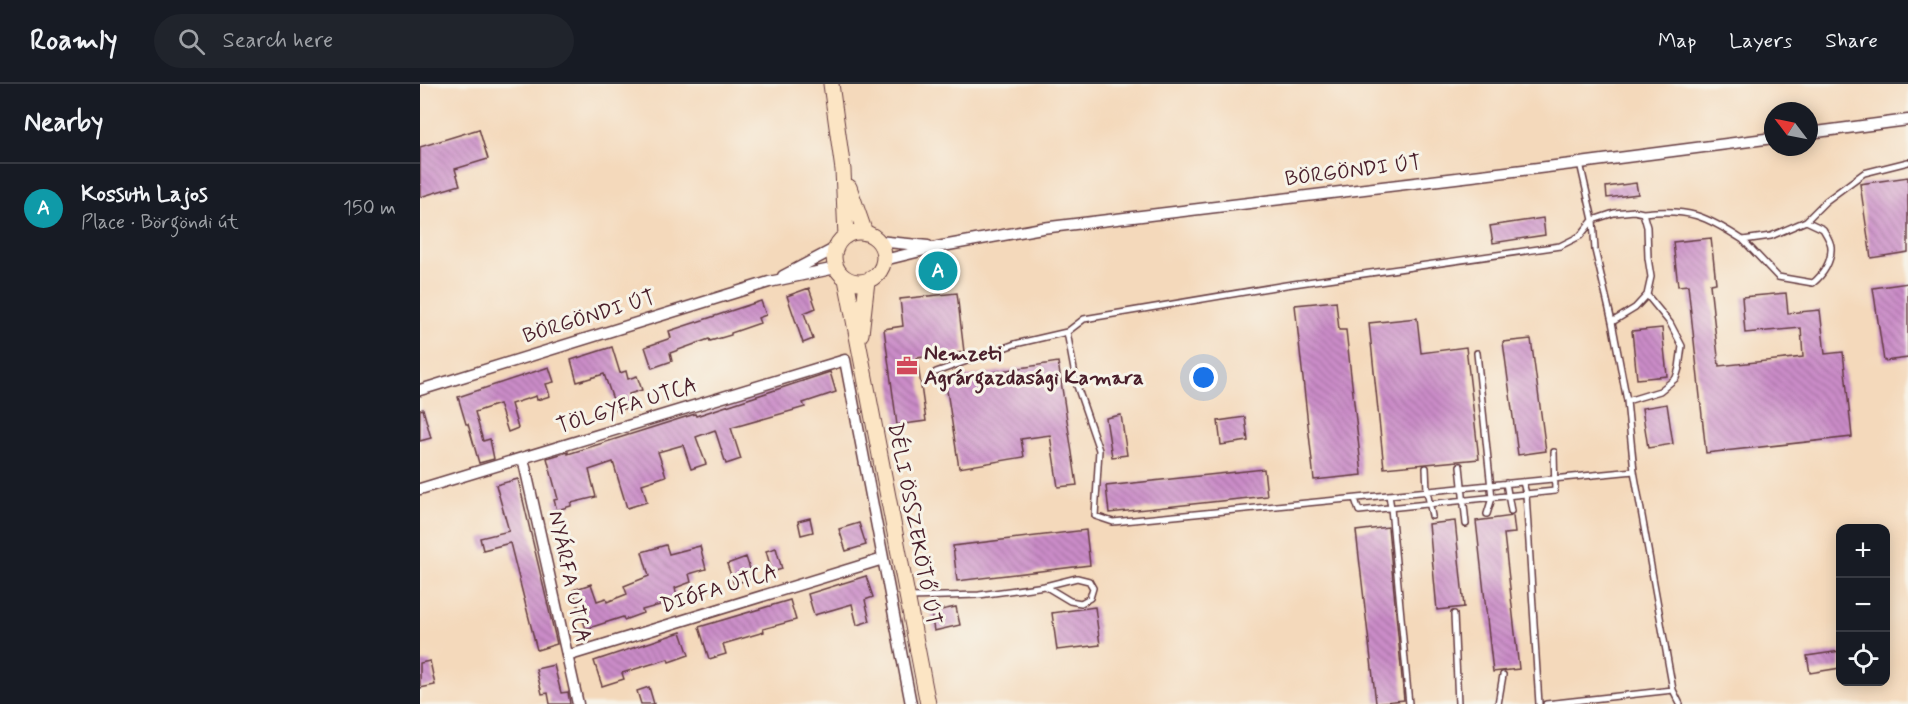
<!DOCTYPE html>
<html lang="en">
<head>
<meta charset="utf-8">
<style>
  :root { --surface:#171b24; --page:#20242c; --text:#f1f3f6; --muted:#9ea1a6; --line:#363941; --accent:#b45309 }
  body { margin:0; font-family:Mynerve,sans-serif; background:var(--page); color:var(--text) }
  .controls { position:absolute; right:18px; bottom:18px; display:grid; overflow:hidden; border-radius:12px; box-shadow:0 3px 15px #0003 }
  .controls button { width:54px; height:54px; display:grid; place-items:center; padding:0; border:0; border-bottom:2px solid var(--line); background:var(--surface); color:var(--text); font:30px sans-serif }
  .compass { position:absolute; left:1344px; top:18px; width:54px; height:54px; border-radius:50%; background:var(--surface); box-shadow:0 3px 15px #0003; rotate:302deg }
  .you { position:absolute; left:784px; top:294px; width:21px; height:21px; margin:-15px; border:4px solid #fff; border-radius:50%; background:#1a73e8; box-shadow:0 0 0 9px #1a73e833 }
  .badge { display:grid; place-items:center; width:39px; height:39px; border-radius:50%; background:var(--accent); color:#fff; font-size:20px; font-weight:700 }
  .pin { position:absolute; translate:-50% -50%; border:3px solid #fff; box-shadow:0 2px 6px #0006 }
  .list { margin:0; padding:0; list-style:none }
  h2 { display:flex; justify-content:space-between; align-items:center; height:78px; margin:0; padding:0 24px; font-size:26px }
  h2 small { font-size:20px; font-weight:400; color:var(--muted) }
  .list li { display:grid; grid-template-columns:39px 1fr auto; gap:18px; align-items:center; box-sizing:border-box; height:90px; padding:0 24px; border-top:2px solid var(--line) }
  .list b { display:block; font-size:22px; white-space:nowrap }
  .list p { margin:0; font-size:20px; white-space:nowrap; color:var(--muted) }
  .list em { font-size:20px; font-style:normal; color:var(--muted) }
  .icon { flex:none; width:33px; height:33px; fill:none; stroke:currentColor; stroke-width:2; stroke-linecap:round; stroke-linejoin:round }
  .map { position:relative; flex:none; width:1488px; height:620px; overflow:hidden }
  header { display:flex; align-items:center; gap:36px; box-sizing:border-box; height:84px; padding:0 30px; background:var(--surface); border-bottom:2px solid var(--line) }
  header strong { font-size:28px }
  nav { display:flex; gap:33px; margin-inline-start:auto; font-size:21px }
  .search { width:420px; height:54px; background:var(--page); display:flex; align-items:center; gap:15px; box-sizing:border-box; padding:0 21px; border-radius:33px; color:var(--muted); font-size:22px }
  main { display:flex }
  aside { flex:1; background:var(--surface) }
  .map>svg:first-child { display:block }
</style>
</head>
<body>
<header>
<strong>Roamly</strong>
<div class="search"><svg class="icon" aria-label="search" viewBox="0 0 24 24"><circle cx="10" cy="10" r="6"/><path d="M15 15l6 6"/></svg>Search here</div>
<nav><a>Map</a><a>Layers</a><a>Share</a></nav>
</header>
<main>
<aside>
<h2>Nearby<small></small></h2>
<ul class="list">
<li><span class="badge" style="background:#0f9aa8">A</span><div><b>Kossuth Lajos</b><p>Place · Börgöndi út</p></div><em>150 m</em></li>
</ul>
</aside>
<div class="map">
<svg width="1488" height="620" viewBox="0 0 1488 620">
  <defs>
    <pattern id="building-back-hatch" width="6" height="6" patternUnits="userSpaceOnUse" patternTransform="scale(1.5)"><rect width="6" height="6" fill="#ca8cc8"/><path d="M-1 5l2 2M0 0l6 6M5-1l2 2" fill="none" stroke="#a672a3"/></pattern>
  </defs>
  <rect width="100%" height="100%" fill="#f7f3e8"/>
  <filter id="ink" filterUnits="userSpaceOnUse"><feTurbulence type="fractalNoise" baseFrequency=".0167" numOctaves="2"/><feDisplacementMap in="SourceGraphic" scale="12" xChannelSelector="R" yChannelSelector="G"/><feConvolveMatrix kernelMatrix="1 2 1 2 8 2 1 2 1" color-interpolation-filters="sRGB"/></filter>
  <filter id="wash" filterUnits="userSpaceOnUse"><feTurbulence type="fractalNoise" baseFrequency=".008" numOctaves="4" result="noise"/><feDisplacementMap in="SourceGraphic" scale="24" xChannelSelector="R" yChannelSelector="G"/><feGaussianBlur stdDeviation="1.35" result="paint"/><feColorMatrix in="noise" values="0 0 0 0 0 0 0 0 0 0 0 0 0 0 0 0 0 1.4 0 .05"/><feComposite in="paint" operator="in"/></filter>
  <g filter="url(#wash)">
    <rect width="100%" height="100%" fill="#f4d9bb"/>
    <g id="blocks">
      <path fill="url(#building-back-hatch)" d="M 59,45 L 68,75 L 35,85 L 40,101 L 0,113 L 0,63 Z
        M 1488,93 L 1488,168 L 1451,174 L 1440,100 Z
        M 1216,99 L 1218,110 L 1187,114 L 1186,103 Z
        M 1123,134 L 1125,151 L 1073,159 L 1070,142 Z
        M 1291,154 L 1296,199 L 1290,200 L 1299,282 L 1383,273 L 1381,244 L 1325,249 L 1322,213 L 1366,209 L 1368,229 L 1400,226 L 1405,270 L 1423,268 L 1432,353 L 1286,369 L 1268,201 L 1258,202 L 1253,158 Z
        M 1488,199 L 1488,274 L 1464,277 L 1453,204 Z
        M 389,204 L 396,224 L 384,229 L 393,255 L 383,259 L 367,212 Z
        M 537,209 L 544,268 L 497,274 L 506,337 L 477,341 L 464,245 L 483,242 L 480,215 Z
        M 341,217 L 346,231 L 338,234 L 340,239 L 311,249 L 311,251 L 290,257 L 289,255 L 250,269 L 252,277 L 232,284 L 225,263 L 251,254 L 249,247 Z
        M 916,217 L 919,246 L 926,246 L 942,391 L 894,396 L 875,221 Z
        M 997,234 L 1001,269 L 1046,263 L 1059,375 L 964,384 L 949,239 Z
        M 1242,244 L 1247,292 L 1217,295 L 1212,247 Z
        M 1111,255 L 1126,367 L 1098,371 L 1083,258 Z
        M 192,263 L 200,289 L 206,287 L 208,295 L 217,292 L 222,306 L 209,310 L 213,322 L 197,327 L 184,290 L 157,298 L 151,276 Z
        M 638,278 L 657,401 L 638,403 L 630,351 L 601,355 L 604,373 L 539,384 L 526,300 L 538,297 L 538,294 Z
        M 129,283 L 134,298 L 126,300 L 130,312 L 117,316 L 116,312 L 91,320 L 98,344 L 88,348 L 79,320 L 55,328 L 63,357 L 70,355 L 74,375 L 59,379 L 48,340 L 46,340 L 38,313 Z
        M 410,288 L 416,308 L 383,319 L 385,323 L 311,344 L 321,375 L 306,380 L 295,346 L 276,353 L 286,380 L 271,385 L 263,361 L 238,368 L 246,392 L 222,400 L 227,418 L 207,424 L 193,378 L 169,386 L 176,413 L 151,419 L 151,422 L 137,426 L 134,416 L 138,415 L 127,374 L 148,368 L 148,370 L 275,330 L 276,332 Z
        M 1247,320 L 1253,360 L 1228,364 L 1222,324 Z
        M 3,325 L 11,354 L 0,357 L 0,326 Z
        M 701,331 L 707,371 L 692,373 L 686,334 Z
        M 825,333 L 828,357 L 801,361 L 798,337 Z
        M 844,385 L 847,412 L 689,429 L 686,402 Z
        M 98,395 L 137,560 L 117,566 L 90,459 L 63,466 L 60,454 L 89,447 L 76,401 Z
        M 1093,432 L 1095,449 L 1084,450 L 1099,585 L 1073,588 L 1056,437 Z
        M 390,434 L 393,448 L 381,451 L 378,437 Z
        M 1035,437 L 1044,523 L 1017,526 L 1009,440 Z
        M 439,439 L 446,461 L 426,467 L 419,445 Z
        M 968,443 L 984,616 L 956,619 L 936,447 Z
        M 666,446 L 670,481 L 537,497 L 533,462 Z
        M 246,461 L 249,470 L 280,462 L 286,485 L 269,490 L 271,498 L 255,504 L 258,516 L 222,526 L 223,529 L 204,536 L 203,533 L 166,545 L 153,506 L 171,500 L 177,517 L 186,514 L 187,518 L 207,510 L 204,502 L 229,492 L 222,468 Z
        M 356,464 L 362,485 L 352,488 L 346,467 Z
        M 326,473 L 333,494 L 314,500 L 307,480 Z
        M 446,492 L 453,513 L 445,516 L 450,537 L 437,541 L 432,520 L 394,531 L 388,510 Z
        M 370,516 L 376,536 L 343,545 L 344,548 L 303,560 L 306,570 L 289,575 L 279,543 Z
        M 536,523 L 540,541 L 514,547 L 511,528 Z
        M 675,523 L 680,561 L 637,566 L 632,529 Z
        M 261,548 L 269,571 L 249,578 L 248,575 L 202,589 L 204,595 L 182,602 L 174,577 Z
        M 1420,567 L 1420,584 L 1390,589 L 1387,572 Z
        M 10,577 L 15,601 L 0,604 L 0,579 Z
        M 134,581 L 141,609 L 148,608 L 150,620 L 130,620 L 128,609 L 122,610 L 116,585 Z
        M 229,603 L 234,620 L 221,620 L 217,607 Z"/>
    </g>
  </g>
  <g filter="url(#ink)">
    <use href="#blocks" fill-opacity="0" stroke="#643b41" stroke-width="1.5"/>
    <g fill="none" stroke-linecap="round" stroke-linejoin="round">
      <defs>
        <path id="lane" d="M 1223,129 C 1269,124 1286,132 1323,156 L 1351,152 L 1386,137 L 1406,117 L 1444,89 L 1488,78
          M 1323,156 L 1358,193 L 1393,199 C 1403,191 1412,177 1411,163 C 1411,158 1406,150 1403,145 L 1386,137
          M 647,248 L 657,302 L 679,366 L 675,432 L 693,438 L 1214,387
          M 1057,269 L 1072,414 L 1067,430
          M 516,288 L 595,260 L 647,248 L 664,235 L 866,201 L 1140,162 L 1160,152 L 1173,136 L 1194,129 L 1214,127 L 1223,129 L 1227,143 L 1228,174 L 1231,193 L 1227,211 L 1215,224 L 1192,238
          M 1207,317 L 1240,307 L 1256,294 L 1259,284 L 1262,262 L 1250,239 L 1227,211
          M 1040,382 L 1046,440
          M 1006,384 L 1007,407 L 1012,432
          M 1103,398 L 1106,410 L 1119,620
          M 1086,399 L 1091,427
          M 969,411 L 971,424 L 989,620
          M 935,415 L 939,427 L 1135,407 L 1134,368
          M 489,513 L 559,511 L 625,502 L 657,494 L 669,497 L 673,504 L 670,514 L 661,519 L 650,517 L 625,502
          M 1034,530 L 1038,620
          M 1253,606 L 1260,620
          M 1078,620 L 1083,591
          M 1126,620 L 1253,606 L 1214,387 L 1207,317 L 1192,238 L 1175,166 L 1173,136 L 1160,79"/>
        <path id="street" d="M 1389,49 L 1488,36
          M 458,157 L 508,162
          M 464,176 L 517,163 L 622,144 L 1160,79 L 1353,54
          M 363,192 L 416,164
          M 0,306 L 349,198 L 416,184
          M 103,374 L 158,620
          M 0,405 L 425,276 L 491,620
          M 147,572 L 463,475"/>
        <path id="secondary" d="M 411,0 L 423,86 L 426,152
          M 429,103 L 445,149
          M414 173a25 25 0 1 1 50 0a25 25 0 1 1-50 0Z
          M 426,195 L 508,620
          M 441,250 L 447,197"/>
      </defs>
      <use href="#lane" stroke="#643b41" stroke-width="8"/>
      <use href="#street" stroke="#643b41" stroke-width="13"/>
      <use href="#secondary" stroke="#643b41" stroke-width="17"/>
      <use href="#lane" stroke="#fff" stroke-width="5"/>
      <use href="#street" stroke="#fff" stroke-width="10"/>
      <use href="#secondary" stroke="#fce5c4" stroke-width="15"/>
    </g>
  </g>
  <defs>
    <symbol id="office-bare" viewBox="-9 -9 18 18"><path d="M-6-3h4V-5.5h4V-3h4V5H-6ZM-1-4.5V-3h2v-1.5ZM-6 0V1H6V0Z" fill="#d1495b" stroke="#f7f3e8" stroke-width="2.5" paint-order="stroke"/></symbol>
  </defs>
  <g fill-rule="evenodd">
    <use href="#office-bare" x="472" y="267" width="30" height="30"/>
  </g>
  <g text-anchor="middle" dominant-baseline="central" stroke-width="6" stroke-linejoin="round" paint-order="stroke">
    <g font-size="21" fill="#4a1f2b" stroke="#f7f3e8">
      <text transform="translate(933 87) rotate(-7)">BÖRGÖNDI ÚT</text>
      <text transform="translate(169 233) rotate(-17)">BÖRGÖNDI ÚT</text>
      <text transform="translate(207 322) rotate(-17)">TÖLGYFA UTCA</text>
      <text transform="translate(494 440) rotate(79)">DÉLI ÖSSZEKÖTŐ ÚT</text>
      <text transform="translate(149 493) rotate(78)">NYÁRFA UTCA</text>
      <text transform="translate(299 505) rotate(-17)">DIÓFA UTCA</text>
    </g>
    <g font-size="21" font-weight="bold" fill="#4a1f2b" stroke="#f7f3e8" text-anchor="start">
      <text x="504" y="270">Nemzeti<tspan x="504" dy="24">Agrárgazdasági Kamara</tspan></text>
    </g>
  </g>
</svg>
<div class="controls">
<button>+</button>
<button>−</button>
<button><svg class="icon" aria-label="locate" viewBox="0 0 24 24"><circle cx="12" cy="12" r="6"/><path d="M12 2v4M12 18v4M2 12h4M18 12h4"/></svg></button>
</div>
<svg class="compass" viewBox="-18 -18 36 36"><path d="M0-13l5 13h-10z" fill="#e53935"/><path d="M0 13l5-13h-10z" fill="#9ea1a6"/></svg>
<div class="you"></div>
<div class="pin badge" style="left:518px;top:187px;background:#0f9aa8">A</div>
</div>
</main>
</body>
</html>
